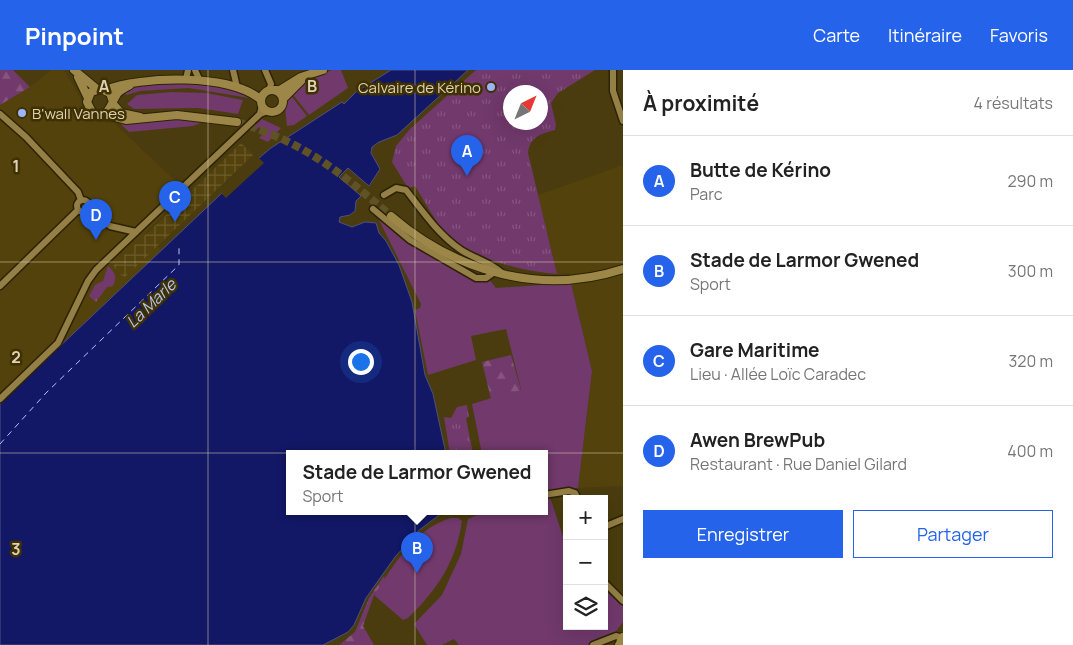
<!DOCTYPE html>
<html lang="fr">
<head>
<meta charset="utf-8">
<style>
  :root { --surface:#fff; --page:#f6f6f6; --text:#222; --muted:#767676; --line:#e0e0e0; --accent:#2563eb }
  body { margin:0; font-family:Manrope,sans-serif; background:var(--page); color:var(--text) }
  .controls { position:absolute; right:15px; bottom:15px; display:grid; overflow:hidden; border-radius:0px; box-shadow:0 5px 20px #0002 }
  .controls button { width:45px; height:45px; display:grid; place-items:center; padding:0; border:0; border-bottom:1px solid var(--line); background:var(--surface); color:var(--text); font:25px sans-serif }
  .compass { position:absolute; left:503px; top:15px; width:45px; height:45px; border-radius:50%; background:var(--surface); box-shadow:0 5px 20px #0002; rotate:43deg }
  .you { position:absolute; left:360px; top:291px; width:18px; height:18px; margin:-12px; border:4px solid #fff; border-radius:50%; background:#1a73e8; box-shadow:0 0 0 8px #1a73e833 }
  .badge { display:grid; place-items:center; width:32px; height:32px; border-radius:50%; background:var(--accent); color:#fff; font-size:16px; font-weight:700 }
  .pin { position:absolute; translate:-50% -41px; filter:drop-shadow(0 1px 2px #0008) }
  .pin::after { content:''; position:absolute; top:26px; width:18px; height:15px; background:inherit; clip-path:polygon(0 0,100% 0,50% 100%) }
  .popup { position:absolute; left:286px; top:380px; width:262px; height:65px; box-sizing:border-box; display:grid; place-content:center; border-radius:0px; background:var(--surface); filter:drop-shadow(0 1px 4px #0005); font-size:16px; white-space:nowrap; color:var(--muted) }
  .popup b { font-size:19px; color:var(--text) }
  .popup::after { content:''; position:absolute; left:50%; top:100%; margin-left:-10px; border:10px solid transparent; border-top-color:var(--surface) }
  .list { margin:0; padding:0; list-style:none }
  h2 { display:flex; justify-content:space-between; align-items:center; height:65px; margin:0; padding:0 20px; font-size:21px }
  h2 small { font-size:16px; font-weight:400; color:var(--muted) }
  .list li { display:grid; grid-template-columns:32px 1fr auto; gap:15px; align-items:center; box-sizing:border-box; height:90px; padding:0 20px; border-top:1px solid var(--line) }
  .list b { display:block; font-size:19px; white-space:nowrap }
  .list p { margin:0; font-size:16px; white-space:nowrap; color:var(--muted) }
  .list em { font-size:16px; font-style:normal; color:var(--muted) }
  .actions { display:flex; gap:10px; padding:15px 20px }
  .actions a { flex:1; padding:11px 0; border:1px solid var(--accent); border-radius:0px; text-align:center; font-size:18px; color:var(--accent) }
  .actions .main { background:var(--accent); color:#fff }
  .icon { flex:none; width:28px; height:28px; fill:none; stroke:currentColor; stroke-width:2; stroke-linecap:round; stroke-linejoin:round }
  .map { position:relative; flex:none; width:623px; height:575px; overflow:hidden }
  header { display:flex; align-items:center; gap:30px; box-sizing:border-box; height:70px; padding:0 25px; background:var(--accent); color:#fff }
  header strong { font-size:24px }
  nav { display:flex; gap:28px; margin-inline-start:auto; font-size:18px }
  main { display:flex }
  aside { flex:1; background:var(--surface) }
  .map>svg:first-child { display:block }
</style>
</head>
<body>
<header>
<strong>Pinpoint</strong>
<nav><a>Carte</a><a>Itinéraire</a><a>Favoris</a></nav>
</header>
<main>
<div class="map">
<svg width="623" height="575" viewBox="0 0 623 575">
  <defs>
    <pattern id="industrial-grid" width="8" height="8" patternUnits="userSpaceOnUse" patternTransform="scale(1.25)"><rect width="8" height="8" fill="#53420b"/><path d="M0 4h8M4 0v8" fill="none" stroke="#6b5c2c"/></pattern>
    <pattern id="forest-firs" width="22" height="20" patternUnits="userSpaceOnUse" patternTransform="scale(1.25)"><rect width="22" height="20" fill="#71396c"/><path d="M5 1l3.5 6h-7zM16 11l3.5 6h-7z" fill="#85557f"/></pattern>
    <pattern id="park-tufts" width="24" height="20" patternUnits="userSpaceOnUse" patternTransform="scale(1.25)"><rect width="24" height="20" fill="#71396c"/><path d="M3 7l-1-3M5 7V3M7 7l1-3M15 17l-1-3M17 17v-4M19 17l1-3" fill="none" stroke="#85557f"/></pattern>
  </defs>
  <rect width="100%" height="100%" fill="#4a3c0e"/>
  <path fill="#53420b" d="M 51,0 L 64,0 L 80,27 L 82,41 L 87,48 L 98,52 L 114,53 L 187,122 L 145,163 L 161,180 L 0,332 L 0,35 L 30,17 Z
    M 623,95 L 623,416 L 578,418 L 592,301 L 569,203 L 557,204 L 538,125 Z"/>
  <path fill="url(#industrial-grid)" d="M 241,73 L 253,85 L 124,208 L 113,196 Z"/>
  <path fill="#71396c" d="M 332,0 L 341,0 L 348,18 L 309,45 L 290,21 L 298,14 Z
    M 189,12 L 212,14 L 252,24 L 249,28 L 189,18 L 140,21 L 127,25 L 122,22 L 139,15 Z
    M 172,22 L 206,23 L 243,30 L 238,44 L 198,38 L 134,39 L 127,34 L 137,25 Z
    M 289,23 L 307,46 L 294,55 L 287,56 L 285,38 Z
    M 171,48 L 207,50 L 211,53 L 203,52 L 193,56 L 129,62 L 117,50 Z
    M 262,49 L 281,58 L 268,72 L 259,68 L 264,63 L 259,57 L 255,61 L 252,58 Z
    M 376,144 L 396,164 L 476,212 L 489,209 L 496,218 L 571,213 L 592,301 L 578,418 L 551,422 L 550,427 L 567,479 L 567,556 L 604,556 L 604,519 L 623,536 L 623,552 L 608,572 L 601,575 L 459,575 L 454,569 L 442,575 L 427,575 L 414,554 L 442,525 L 461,484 L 468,449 L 484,442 L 544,442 L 544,384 L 482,384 L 472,334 L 521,319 L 506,259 L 471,266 L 476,290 L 428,305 L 415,240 L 420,238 L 421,234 Z
    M 451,448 L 458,448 L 462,451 C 456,492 437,520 408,548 L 403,550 L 374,525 C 394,495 414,459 451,448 Z"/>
  <path fill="url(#forest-firs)" d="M 0,0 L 13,0 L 30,17 L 0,35 Z
    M 511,285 L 521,320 L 491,329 L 482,292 Z
    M 384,506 L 385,509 L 374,525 L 363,556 L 374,575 L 339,575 L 355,562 L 369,528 Z"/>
  <path fill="url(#park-tufts)" fill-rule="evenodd" d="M 476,0 L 595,0 L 558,23 L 551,33 L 556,55 L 555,60 C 540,64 530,67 528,83 L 557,204 C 520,201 471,189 444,161 C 433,148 424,130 415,116 L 408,118 L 392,92 L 396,76 L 410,59 ZM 510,22 L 540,22 L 540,52 L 510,52 Z
    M 108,196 C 116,204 117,206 113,216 L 107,217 L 96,232 L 89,226 L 95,215 L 103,211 Z
    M 467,335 L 469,347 L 466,348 L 473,384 L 450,384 L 444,347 L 451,348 L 457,337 Z"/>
  <path fill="#121866" stroke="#4f507e" d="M 391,0 L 468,0 L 397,65 L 379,72 L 372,77 L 371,83 L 380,99 L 369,116 L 348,98 L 339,107 L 361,126 L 356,131 L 355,141 L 350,145 L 340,147 L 339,152 L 352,157 L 365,152 L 376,153 L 379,163 L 386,171 L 399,195 L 412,232 L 425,305 L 433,324 L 446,384 L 290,384 L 290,442 L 443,442 L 418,461 L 395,487 L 366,528 L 354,555 L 348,562 L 323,575 L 0,575 L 0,333 L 259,88 L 271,78 L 342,32 L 344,34 L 356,22 Z"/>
  <path fill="#4a3c0e" d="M 257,86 L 264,93 L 226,128 L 219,121 Z"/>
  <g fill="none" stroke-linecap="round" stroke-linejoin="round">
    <path stroke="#b5c4f1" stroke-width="1" stroke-dasharray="6 5" stroke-linecap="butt" d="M 0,374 L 46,323 L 179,195 L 179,174"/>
    <path stroke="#605227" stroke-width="8" stroke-dasharray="8 4" stroke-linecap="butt" d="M 237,52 C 305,73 339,101 391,146"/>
    <defs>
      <path id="minor" d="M 195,0 L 199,9
        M 233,0 L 237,17
        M 265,0 L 271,14 L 269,21
        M 613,0 L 613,21 L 623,51
        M 186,9 L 188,0
        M 0,44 L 26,67 L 78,122 L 81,130
        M 260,44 L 262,35
        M 384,125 L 396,118 L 406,120 C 423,142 438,164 461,180 C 475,189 490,192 502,203
        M77 136a6 6 0 1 1 12 0a6 6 0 1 1-12 0Z
        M 88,138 L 110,156 L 136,162
        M 373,139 L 410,170 L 476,208 L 486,208 L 493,203
        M 0,216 L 78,140
        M 0,329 L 58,273 L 88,211 L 96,200 L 260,44 L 268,41
        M 544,425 L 569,421 L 575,423 L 578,429
        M 604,457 L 623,449
        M 604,512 L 623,531
        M 593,575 L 616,566 L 623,568"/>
      <path id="major" d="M 74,0 L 97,19
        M 78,7 L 88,28
        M 105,20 C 140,6 232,3 261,30
        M 274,20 L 280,20 L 301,7 L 323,0
        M261 31a11 11 0 1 1 22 0a11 11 0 1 1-22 0Z
        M 283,29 L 301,11
        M 113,32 L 110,23 L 101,19 L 91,22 L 87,32 L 92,42 C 108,51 110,35 117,24 C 120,20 125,18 130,15
        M 113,34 L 121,43 L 140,47
        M 103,44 L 126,50 L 177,45 L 237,52
        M 391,146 C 456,202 541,226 623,199
        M 619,575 L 623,567"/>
    </defs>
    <use href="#minor" stroke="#2d2304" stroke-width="9"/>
    <use href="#major" stroke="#2d2304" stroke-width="10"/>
    <use href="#minor" stroke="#948046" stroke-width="6"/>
    <use href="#major" stroke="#9d8748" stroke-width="8"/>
  </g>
  <path fill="none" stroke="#ddd2b5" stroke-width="1" stroke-opacity="0.55" d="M 208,0 L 208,575M 415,0 L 415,575M 0,192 L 623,192M 0,383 L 623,383"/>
  <g fill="#9db4fd" stroke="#403101" stroke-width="2">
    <circle cx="491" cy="17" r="5"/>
    <circle cx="22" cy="43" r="5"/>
  </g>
  <g text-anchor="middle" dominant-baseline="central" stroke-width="5" stroke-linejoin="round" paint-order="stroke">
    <g font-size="15" fill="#ddd2b5" stroke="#403101" text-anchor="end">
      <text x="481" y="17">Calvaire de Kérino</text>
      <text x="32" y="43" text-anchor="start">B'wall Vannes</text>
    </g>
    <g font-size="16" font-style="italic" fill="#b5c4f1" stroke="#403101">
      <text transform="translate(151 233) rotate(-44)">La Marle</text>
    </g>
  </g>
  <g font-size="16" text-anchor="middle" font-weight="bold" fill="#ddd2b5" stroke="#403101" stroke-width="5" stroke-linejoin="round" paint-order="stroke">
    <text x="104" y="22">A</text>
    <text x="312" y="22">B</text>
    <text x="16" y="102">1</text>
    <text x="16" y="293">2</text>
    <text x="16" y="485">3</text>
  </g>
</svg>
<div class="controls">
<button>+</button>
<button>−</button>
<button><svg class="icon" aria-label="layers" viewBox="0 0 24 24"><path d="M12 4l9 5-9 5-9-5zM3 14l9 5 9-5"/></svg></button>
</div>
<svg class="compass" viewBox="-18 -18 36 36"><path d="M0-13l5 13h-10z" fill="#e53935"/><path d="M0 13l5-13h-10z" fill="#767676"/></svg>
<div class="you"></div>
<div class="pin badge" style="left:467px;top:106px">A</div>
<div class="pin badge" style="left:417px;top:503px">B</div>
<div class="popup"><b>Stade de Larmor Gwened</b>Sport</div>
<div class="pin badge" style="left:175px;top:152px">C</div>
<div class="pin badge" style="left:96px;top:170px">D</div>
</div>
<aside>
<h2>À proximité<small>4 résultats</small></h2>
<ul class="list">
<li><span class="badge">A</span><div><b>Butte de Kérino</b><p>Parc</p></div><em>290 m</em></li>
<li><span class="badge">B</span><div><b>Stade de Larmor Gwened</b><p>Sport</p></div><em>300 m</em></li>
<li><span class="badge">C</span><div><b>Gare Maritime</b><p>Lieu · Allée Loïc Caradec</p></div><em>320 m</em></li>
<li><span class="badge">D</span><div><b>Awen BrewPub</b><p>Restaurant · Rue Daniel Gilard</p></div><em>400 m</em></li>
</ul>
<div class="actions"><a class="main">Enregistrer</a><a>Partager</a></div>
</aside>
</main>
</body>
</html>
